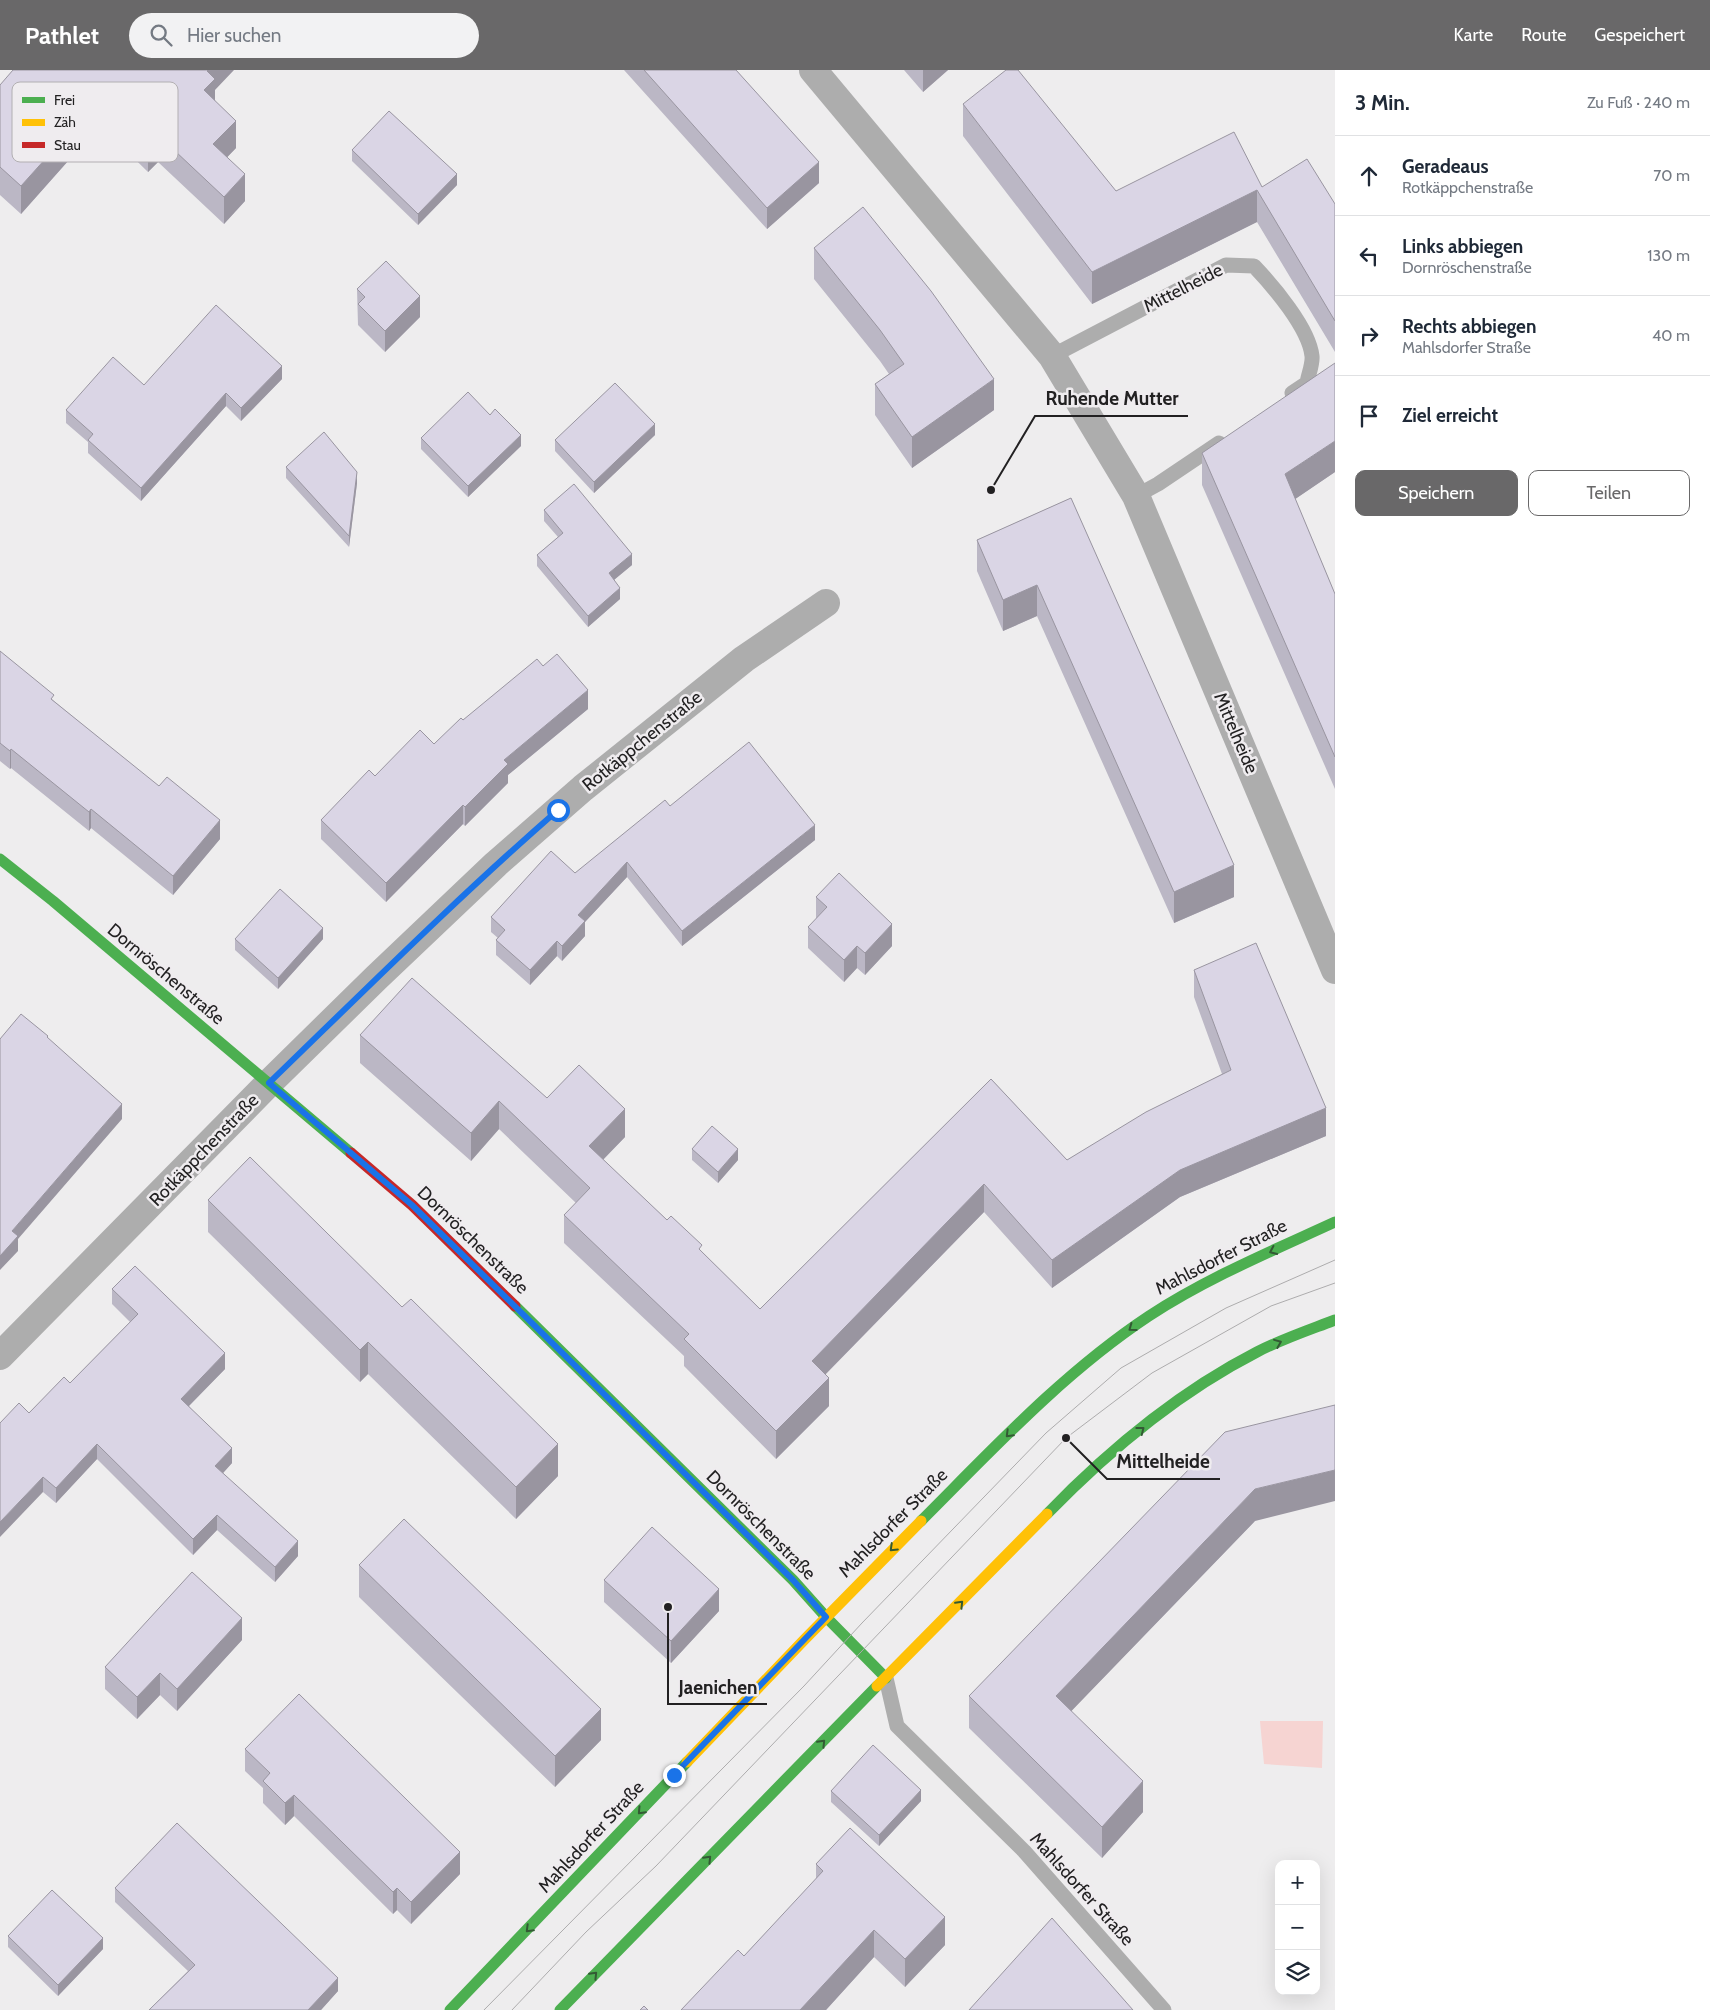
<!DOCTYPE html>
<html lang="de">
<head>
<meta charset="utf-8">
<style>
  :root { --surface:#fff; --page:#f2f2f3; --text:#1f2937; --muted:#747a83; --line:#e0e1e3; --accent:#696869 }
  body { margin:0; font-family:Cabin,sans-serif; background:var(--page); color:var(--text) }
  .controls { position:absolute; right:15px; bottom:15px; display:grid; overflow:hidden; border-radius:10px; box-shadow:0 5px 20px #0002 }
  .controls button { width:45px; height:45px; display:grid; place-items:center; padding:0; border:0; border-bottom:1px solid var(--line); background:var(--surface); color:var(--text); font:25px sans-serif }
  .stop { position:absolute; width:15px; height:15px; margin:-11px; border:4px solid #1a73e8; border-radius:50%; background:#fff }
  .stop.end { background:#1a73e8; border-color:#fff; box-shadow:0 1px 5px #0008 }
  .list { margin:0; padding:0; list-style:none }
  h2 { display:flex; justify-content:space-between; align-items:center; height:65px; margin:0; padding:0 20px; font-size:21px }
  h2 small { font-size:16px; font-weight:400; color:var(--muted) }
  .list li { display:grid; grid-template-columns:32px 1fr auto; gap:15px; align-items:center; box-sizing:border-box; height:80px; padding:0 20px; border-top:1px solid var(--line) }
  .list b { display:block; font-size:19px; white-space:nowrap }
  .list p { margin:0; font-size:16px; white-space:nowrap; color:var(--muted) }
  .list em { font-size:16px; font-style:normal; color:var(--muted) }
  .actions { display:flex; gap:10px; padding:15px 20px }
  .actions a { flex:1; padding:11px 0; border:1px solid var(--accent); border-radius:10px; text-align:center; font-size:18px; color:var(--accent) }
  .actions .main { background:var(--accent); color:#fff }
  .icon { flex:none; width:28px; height:28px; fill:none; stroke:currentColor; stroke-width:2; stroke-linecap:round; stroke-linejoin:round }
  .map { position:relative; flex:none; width:1335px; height:1940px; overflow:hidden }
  header { display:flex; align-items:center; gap:30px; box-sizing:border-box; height:70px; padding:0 25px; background:var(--accent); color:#fff }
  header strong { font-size:24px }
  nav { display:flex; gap:28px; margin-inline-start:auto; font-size:18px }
  .search { width:350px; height:45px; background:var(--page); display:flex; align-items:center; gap:12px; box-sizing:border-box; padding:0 18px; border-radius:28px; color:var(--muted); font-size:19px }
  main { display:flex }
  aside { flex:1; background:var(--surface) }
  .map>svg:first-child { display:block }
</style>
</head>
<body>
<header>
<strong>Pathlet</strong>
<div class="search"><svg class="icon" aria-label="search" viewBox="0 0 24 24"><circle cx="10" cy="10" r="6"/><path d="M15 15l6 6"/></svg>Hier suchen</div>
<nav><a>Karte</a><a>Route</a><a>Gespeichert</a></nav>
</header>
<main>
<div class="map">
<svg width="1335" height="1940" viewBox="0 0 1335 1940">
  <rect width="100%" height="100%" fill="#eeedee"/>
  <path fill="#f6d4d2" d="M 1260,1651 L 1323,1651 L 1322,1698 L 1264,1694 Z"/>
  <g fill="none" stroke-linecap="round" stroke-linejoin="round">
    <path stroke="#adadad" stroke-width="15" d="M 1052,286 L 1226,195 L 1254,196 C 1273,216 1309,258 1312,286 C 1313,294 1308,305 1307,313 L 1292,323
      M 1136,426 L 1158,414 L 1219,373
      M 886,1608 L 897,1656 L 1024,1781 L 1164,1940"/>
    <path stroke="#adadad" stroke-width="28" d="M 813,0 L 1052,286 L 1136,426 L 1335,900
      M 0,1286 L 269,1013 L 376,908 L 496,794 L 583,718 L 744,589 L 826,533"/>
    <path stroke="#4caf50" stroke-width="11" d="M 0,789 L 53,831 L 351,1083
      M 515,1236 L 793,1510 L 826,1547 L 886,1608
      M 1047,1444 C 1108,1381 1179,1322 1257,1282 C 1282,1269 1309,1260 1335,1250
      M 921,1451 C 993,1379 1063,1303 1149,1246 C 1207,1208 1272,1181 1335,1152
      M 450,1940 L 687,1692
      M 560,1940 L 877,1616"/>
    <path stroke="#ffc107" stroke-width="11" d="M 877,1616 L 1047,1444
      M 687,1692 L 805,1569 L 921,1451"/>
    <path stroke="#c62828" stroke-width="11" d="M 351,1083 L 412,1135 L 515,1236"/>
    <path stroke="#adacad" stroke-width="1" d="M 484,1940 L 804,1616 L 862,1553 L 1046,1363 L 1121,1298 L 1226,1238 L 1335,1190
      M 512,1940 L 586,1862 L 656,1796 L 1066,1368 L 1152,1303 L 1271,1236 L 1335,1213"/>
  </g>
  <path fill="#bbb7c5" d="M 624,0 L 736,0 L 819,113 L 767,159 Z
    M 904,0 L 948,0 L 923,22 Z
    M 0,15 L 215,20 L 215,30 L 236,78 L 227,87 L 245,131 L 224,154 L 158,92 L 148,102 L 100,55 L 21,144 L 0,125 Z
    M 963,34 L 1116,121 L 1262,117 L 1335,134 L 1335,282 L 1257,152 L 1092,234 L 963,66 Z
    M 352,80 L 457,115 L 418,155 L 352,91 Z
    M 814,178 L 994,340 L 912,398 L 875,345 L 875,314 L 889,304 L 880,291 L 814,209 Z
    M 357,219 L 420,247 L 385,282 L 358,255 Z
    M 282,309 L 241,351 L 226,336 L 141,431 L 88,383 L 88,372 L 66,353 L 66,340 L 144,315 Z
    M 655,365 L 594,423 L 555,381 L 555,370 Z
    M 421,368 L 521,376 L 468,427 L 421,379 Z
    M 1202,383 L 1335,402 L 1295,429 L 1335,524 L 1335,719 L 1202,415 Z
    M 286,397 L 357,413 L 349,477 L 286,408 Z
    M 1071,428 L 1234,827 L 1174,853 L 1037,546 L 1003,561 L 977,501 L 977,470 Z
    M 544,440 L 632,495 L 614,510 L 620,529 L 588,557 L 537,496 L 537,485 L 558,467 L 544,451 Z
    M 0,581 L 54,631 L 220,769 L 173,825 L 91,758 L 89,761 L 11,698 L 10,699 L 0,691 Z
    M 543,596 L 588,639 L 508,705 L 508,713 L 465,756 L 463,754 L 386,832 L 321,769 L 321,750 L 375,706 L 434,674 L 463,650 Z
    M 670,736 L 815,770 L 682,876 L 627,807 L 585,852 L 585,866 L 562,891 L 557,886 L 530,915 L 496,885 L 496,870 L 498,868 L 491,862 L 491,847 L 575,803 Z
    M 816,827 L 892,876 L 865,905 L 857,898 L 844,912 L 808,878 L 808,857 L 816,849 Z
    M 235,869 L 323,869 L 278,919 L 235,880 Z
    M 1194,900 L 1326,1066 L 1180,1127 L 1052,1218 L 984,1142 L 825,1305 L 829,1336 L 776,1389 L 684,1296 L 684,1286 L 564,1173 L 564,1145 L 576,1133 L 499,1059 L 471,1091 L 360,993 L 360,965 L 547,1028 L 625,1067 L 603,1090 L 667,1150 L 702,1182 L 760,1239 L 991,1009 L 1067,1090 L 1222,1004 L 1194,927 Z
    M 692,1079 L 738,1090 L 718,1113 L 692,1090 Z
    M 208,1130 L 558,1406 L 516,1449 L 368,1304 L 360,1312 L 208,1162 Z
    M 112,1219 L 225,1299 L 189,1336 L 232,1393 L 223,1403 L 298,1486 L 275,1512 L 217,1460 L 193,1485 L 97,1389 L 56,1433 L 43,1422 L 29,1343 L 70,1313 L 130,1252 L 112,1234 Z
    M 1255,1451 L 1071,1641 L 1143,1742 L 1102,1788 L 969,1658 L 969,1626 Z
    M 359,1495 L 601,1670 L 555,1717 L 359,1527 Z
    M 604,1510 L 719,1541 L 671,1593 L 604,1532 Z
    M 242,1570 L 177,1641 L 160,1625 L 137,1649 L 105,1619 L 105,1597 Z
    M 245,1679 L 460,1804 L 411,1854 L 397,1840 L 393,1844 L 294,1746 L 285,1755 L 263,1733 L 263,1718 L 245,1701 Z
    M 831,1721 L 921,1731 L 879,1776 L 831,1732 Z
    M 816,1794 L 945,1875 L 905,1917 L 874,1887 L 826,1940 L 681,1940 L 744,1886 L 816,1810 Z
    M 115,1818 L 338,1921 L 321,1940 L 149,1940 L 188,1901 L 115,1832 Z
    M 8,1866 L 103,1879 L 58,1926 L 8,1877 Z"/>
  <path fill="#9995a0" d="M 208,0 L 234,0 L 215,20 L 215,37 L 204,20 L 207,1 Z
    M 923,0 L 948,0 L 923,22 Z
    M 100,28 L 100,55 L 21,144 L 21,116 Z
    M 236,51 L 236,78 L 213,102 L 213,74 Z
    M 158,65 L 158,92 L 148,102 L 148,75 Z
    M 819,92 L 819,113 L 767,159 L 767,138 Z
    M 245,104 L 245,131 L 224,154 L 224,127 Z
    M 457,104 L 457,115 L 418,155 L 418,144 Z
    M 1257,120 L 1257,152 L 1092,234 L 1092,202 Z
    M 420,226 L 420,247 L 385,282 L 385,261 Z
    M 282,296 L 282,309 L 241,351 L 241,338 Z
    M 994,309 L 994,340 L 912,398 L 912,367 Z
    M 226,323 L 226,336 L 141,431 L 141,418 Z
    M 655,354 L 655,365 L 594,423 L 594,412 Z
    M 521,365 L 521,376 L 468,427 L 468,416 Z
    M 1335,371 L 1335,402 L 1285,436 L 1285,404 Z
    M 357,402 L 357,413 L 349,477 L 349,466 Z
    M 632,484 L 632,495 L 609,514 L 609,503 Z
    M 1037,515 L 1037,546 L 1003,561 L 1003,530 Z
    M 620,518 L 620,529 L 588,557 L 588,546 Z
    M 588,620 L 588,639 L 508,705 L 508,713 L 465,756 L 465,737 L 504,690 Z
    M 11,679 L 11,698 L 10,699 L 10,681 Z
    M 463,735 L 463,754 L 386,832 L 386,813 Z
    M 91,739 L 91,758 L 89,761 L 89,742 Z
    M 220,750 L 220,769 L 173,825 L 173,806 Z
    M 815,755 L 815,770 L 682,876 L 682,861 Z
    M 627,792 L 627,807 L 585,852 L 585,866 L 562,891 L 562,876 L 578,845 Z
    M 1234,795 L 1234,827 L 1174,853 L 1174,822 Z
    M 892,854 L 892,876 L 865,905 L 865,883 Z
    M 323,858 L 323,869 L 278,919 L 278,908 Z
    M 557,871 L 557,886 L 530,915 L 530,900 Z
    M 857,876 L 857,898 L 844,912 L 844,890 Z
    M 499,1031 L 499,1059 L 471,1091 L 471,1063 Z
    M 122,1034 L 122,1049 L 18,1169 L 18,1181 L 0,1200 L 0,1186 L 12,1161 Z
    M 1326,1038 L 1326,1066 L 1180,1127 L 1052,1218 L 1052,1190 L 1180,1100 Z
    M 625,1039 L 625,1067 L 589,1104 L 589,1076 Z
    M 738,1079 L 738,1090 L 718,1113 L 718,1102 Z
    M 984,1114 L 984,1142 L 812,1318 L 812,1291 Z
    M 368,1272 L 368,1304 L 360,1312 L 360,1280 Z
    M 225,1283 L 225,1299 L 181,1344 L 181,1329 Z
    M 829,1308 L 829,1336 L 776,1389 L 776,1361 Z
    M 97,1374 L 97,1389 L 56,1433 L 56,1418 Z
    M 558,1374 L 558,1406 L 516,1449 L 516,1417 Z
    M 232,1378 L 232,1393 L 215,1412 L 215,1396 Z
    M 1335,1400 L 1335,1431 L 1255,1451 L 1056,1657 L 1056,1626 L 1255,1419 Z
    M 43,1407 L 43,1422 L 0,1467 L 0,1452 Z
    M 217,1445 L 217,1460 L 193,1485 L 193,1469 Z
    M 298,1471 L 298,1486 L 275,1512 L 275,1497 Z
    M 719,1519 L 719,1541 L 671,1593 L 671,1571 Z
    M 242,1548 L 242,1570 L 177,1641 L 177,1619 Z
    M 160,1603 L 160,1625 L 137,1649 L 137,1627 Z
    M 601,1639 L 601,1670 L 555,1717 L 555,1686 Z
    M 1143,1711 L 1143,1742 L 1102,1788 L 1102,1757 Z
    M 921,1720 L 921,1731 L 879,1776 L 879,1765 Z
    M 294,1725 L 294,1746 L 285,1755 L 285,1733 Z
    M 460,1782 L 460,1804 L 411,1854 L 411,1832 Z
    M 397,1818 L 397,1840 L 393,1844 L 393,1822 Z
    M 945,1847 L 945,1875 L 905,1917 L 905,1889 Z
    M 874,1860 L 874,1887 L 826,1940 L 800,1940 Z
    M 103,1868 L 103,1879 L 58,1926 L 58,1915 Z
    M 338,1908 L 338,1921 L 321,1940 L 308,1940 Z"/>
  <path fill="#dad5e5" stroke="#9995a0" d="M 13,0 L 208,0 L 207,1 L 215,9 L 204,20 L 236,51 L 213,74 L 245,104 L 224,127 L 158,65 L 148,75 L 100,28 L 21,116 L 0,97 L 0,15 Z
    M 644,0 L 736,0 L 819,92 L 767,138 Z
    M 1006,0 L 1018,0 L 1116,121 L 1234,62 L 1262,117 L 1307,89 L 1335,134 L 1335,251 L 1257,120 L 1092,202 L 963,34 Z
    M 389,41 L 457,104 L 418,144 L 352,80 Z
    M 863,137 L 931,221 L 994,309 L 912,367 L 875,314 L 904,294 L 880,260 L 814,178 Z
    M 386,191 L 420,226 L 385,261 L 358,234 L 365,227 L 357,219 Z
    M 216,235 L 282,296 L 241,338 L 226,323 L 141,418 L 88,370 L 93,364 L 66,340 L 113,287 L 144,315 Z
    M 1335,293 L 1335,371 L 1285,404 L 1335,524 L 1335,687 L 1202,383 Z
    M 615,313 L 655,354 L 594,412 L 555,370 Z
    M 468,322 L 490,345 L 495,339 L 521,365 L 468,416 L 421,368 Z
    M 324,362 L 357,402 L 349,466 L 286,397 Z
    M 574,414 L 632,484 L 609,503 L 620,518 L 588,546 L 537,485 L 563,463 L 544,440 Z
    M 1071,428 L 1234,795 L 1174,822 L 1037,515 L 1003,530 L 977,470 Z
    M 0,581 L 54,625 L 51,629 L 159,716 L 167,707 L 220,750 L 173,806 L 91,739 L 89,742 L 11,679 L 10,681 L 0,673 Z
    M 557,584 L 588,620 L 504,690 L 508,694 L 465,737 L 463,735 L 386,813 L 321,750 L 369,700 L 375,706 L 420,660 L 434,674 L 461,648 L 463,650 L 537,589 L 543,596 Z
    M 749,672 L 815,755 L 682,861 L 627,792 L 578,845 L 585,851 L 562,876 L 557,871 L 530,900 L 496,870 L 505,860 L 491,847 L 551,781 L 575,803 L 665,730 L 670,736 Z
    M 839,803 L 892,854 L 865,883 L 857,876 L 844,890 L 808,857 L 827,837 L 816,827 Z
    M 280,819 L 323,858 L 278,908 L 235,869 Z
    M 1256,873 L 1326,1038 L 1180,1100 L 1052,1190 L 984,1114 L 812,1291 L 829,1308 L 776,1361 L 684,1269 L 689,1264 L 564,1145 L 590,1118 L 499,1031 L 471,1063 L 360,965 L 412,908 L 547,1028 L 579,995 L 625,1039 L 589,1076 L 667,1150 L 671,1146 L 702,1175 L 699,1179 L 760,1239 L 991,1009 L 1067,1090 L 1146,1042 L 1231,1000 L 1194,900 Z
    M 21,944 L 48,966 L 47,967 L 122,1034 L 12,1161 L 18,1166 L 0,1186 L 0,969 Z
    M 712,1056 L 738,1079 L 718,1102 L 692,1079 Z
    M 250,1087 L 402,1237 L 411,1229 L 558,1374 L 516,1417 L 368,1272 L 360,1280 L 208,1130 Z
    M 135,1196 L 225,1283 L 181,1329 L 232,1378 L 215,1396 L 298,1471 L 275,1497 L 217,1445 L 193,1469 L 97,1374 L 56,1418 L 43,1407 L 0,1452 L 0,1353 L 19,1333 L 29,1343 L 64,1307 L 70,1313 L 138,1244 L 112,1219 Z
    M 1335,1335 L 1335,1400 L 1255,1419 L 1056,1626 L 1143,1711 L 1102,1757 L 969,1626 L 1225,1362 Z
    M 404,1449 L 601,1639 L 555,1686 L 359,1495 Z
    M 652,1457 L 719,1519 L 671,1571 L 604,1510 Z
    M 192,1502 L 242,1548 L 177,1619 L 160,1603 L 137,1627 L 105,1597 Z
    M 299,1624 L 460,1782 L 411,1832 L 397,1818 L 393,1822 L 294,1725 L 285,1733 L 263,1711 L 270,1703 L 245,1679 Z
    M 873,1675 L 921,1720 L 879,1765 L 831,1721 Z
    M 177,1753 L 338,1908 L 308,1940 L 149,1940 L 195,1895 L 115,1818 Z
    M 850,1758 L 945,1847 L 905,1889 L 874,1860 L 800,1940 L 681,1940 L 738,1880 L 744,1886 L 823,1801 L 816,1794 Z
    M 52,1820 L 103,1868 L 58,1915 L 8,1866 Z
    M 1052,1848 L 1133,1940 L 969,1940 Z
    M 644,1936 L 648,1940 L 640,1940 Z"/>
  <defs><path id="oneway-chevron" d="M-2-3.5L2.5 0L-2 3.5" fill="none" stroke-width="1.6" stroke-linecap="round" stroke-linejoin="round" transform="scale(1.25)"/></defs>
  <g stroke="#335a34">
    <use href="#oneway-chevron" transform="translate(1273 1181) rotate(155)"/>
    <use href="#oneway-chevron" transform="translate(1132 1258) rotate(144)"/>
    <use href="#oneway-chevron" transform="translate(1278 1273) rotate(-22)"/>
    <use href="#oneway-chevron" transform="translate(1141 1360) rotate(-38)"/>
    <use href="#oneway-chevron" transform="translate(1009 1364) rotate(135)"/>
    <use href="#oneway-chevron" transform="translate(893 1478) rotate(136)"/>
    <use href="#oneway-chevron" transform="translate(960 1534) rotate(-46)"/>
    <use href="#oneway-chevron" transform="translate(822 1673) rotate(-46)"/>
    <use href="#oneway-chevron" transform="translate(641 1741) rotate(133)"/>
    <use href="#oneway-chevron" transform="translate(708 1789) rotate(-46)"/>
    <use href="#oneway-chevron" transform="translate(529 1859) rotate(135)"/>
    <use href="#oneway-chevron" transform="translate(594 1905) rotate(-46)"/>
  </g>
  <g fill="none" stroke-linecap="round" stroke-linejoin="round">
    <path stroke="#1a73e8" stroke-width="6" d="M 558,740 C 458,827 364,921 269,1013 L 412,1135 L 793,1510 L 826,1547 L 674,1705"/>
  </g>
  <g text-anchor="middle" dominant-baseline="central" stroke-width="5" stroke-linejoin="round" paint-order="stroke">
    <g font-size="18" fill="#222122" stroke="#efecef">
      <text transform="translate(1183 218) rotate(-27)">Mittelheide</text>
      <text transform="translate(1236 663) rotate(67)">Mittelheide</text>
      <text transform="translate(642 671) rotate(-39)">Rotkäppchenstraße</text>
      <text transform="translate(166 904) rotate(40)">Dornröschenstraße</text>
      <text transform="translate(204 1080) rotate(-46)">Rotkäppchenstraße</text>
      <text transform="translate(473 1170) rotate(44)">Dornröschenstraße</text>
      <text transform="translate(1221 1187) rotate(-27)">Mahlsdorfer Straße</text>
      <text transform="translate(893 1453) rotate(-45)">Mahlsdorfer Straße</text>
      <text transform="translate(761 1455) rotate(45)">Dornröschenstraße</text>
      <text transform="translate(591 1767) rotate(-47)">Mahlsdorfer Straße</text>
      <text transform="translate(1082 1819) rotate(48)">Mahlsdorfer Straße</text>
    </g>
  </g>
  <rect x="12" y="12" width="166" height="80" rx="8" fill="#efecef" stroke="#b2afb2" stroke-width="1"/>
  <rect x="22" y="27" width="23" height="6" fill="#4caf50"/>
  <rect x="22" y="49" width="23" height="7" fill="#ffc107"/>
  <rect x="22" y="72" width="23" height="6" fill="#c62828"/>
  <g font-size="14" fill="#222122">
    <text x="54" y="35">Frei</text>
    <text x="54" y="57">Zäh</text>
    <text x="54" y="80">Stau</text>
  </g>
  <path fill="none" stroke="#222122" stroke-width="2" d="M991 420L1035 346H1188M1066 1368L1107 1409H1220M668 1537L668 1634H767"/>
  <g fill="#222122" stroke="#efecef" stroke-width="2">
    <circle cx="991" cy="420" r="5"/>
    <circle cx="1066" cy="1368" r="5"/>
    <circle cx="668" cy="1537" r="5"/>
  </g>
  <g font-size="19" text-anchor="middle" font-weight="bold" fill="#222122" stroke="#efecef" stroke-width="5" stroke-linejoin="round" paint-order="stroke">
    <text x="1112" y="335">Ruhende Mutter</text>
    <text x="1163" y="1398">Mittelheide</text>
    <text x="718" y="1624">Jaenichen</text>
  </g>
</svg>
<div class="controls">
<button>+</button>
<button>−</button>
<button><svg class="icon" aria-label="layers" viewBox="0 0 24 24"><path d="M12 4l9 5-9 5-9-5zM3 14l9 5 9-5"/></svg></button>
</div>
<div class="stop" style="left:558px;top:740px"></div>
<div class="stop end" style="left:674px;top:1705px"></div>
</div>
<aside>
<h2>3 Min.<small>Zu Fuß · 240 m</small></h2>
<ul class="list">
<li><svg class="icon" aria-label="ahead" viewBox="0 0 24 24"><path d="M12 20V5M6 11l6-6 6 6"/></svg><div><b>Geradeaus</b><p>Rotkäppchenstraße</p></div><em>70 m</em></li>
<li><svg class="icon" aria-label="left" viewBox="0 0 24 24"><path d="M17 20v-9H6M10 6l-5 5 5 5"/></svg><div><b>Links abbiegen</b><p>Dornröschenstraße</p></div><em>130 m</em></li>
<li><svg class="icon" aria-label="right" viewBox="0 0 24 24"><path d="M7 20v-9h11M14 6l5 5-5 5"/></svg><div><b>Rechts abbiegen</b><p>Mahlsdorfer Straße</p></div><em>40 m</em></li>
<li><svg class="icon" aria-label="arrive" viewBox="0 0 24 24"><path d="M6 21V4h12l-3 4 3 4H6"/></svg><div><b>Ziel erreicht</b></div></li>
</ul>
<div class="actions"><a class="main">Speichern</a><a>Teilen</a></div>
</aside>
</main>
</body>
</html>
